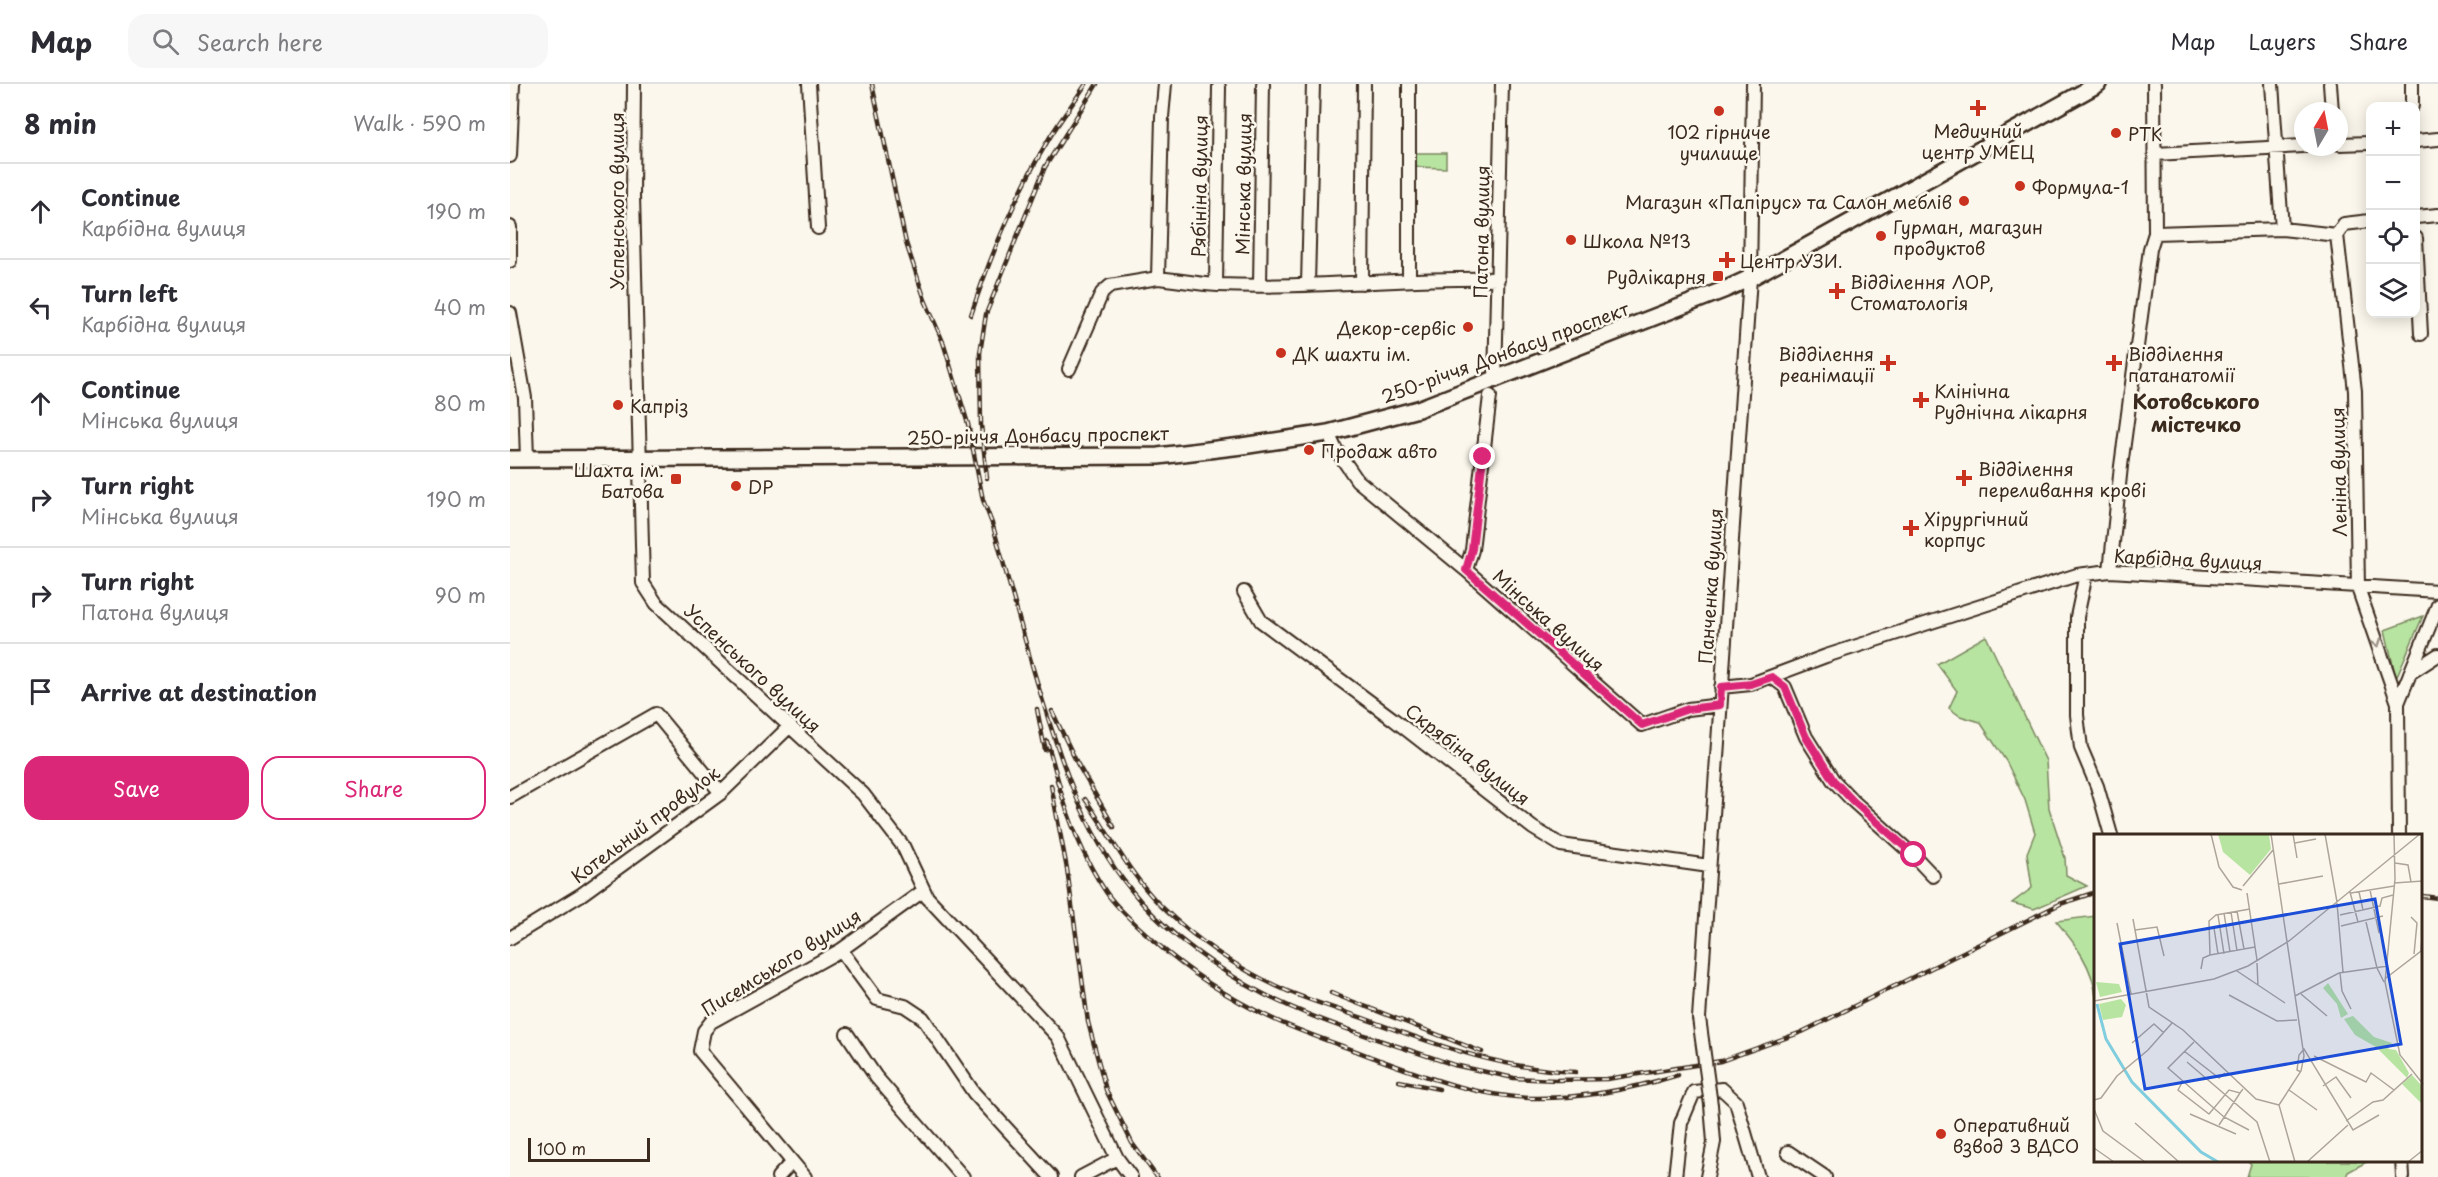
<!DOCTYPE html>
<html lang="en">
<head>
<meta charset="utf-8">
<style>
  :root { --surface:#fff; --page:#f7f7f7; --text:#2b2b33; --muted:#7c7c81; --line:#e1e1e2; --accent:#db2777 }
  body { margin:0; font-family:"Playpen Sans",sans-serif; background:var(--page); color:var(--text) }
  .controls { position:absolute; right:18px; top:18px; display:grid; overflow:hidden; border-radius:12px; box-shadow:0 3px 15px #0003 }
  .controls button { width:54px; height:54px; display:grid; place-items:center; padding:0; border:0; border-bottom:2px solid var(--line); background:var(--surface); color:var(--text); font:30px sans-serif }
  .compass { position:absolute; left:1784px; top:18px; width:54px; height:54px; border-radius:50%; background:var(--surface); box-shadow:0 3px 15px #0003; rotate:10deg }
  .scale { position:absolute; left:18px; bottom:15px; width:122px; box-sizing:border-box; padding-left:6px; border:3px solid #3b2a1e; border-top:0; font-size:16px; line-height:21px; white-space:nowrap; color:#3b2a1e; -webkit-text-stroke:4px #fbf7ec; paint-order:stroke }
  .stop { position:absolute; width:18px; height:18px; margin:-14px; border:4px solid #db2777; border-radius:50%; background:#fff }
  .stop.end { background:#db2777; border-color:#fff; box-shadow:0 2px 6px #0008 }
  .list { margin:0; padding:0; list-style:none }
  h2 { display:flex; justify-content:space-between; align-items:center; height:78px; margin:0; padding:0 24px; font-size:26px }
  h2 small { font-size:20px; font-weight:400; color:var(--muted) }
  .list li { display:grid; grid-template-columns:39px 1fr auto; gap:18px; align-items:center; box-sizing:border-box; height:96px; padding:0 24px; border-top:2px solid var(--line) }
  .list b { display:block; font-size:22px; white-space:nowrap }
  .list p { margin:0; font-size:20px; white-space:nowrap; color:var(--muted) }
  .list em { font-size:20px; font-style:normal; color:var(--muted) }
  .actions { display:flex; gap:12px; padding:18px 24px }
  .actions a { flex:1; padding:14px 0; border:2px solid var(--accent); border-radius:18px; text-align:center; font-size:21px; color:var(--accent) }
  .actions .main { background:var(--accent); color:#fff }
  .icon { flex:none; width:33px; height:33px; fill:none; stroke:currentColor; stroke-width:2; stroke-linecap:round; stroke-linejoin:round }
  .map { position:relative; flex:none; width:1928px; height:1093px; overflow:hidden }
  header { display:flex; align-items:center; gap:36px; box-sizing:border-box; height:84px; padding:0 30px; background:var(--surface); border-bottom:2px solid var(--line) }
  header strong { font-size:28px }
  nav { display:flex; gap:33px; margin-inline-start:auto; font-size:21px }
  .search { width:420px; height:54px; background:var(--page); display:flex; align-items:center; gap:15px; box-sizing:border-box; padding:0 21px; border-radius:18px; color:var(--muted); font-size:22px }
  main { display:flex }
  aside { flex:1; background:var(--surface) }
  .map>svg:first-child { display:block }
</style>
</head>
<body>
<header>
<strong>Map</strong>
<div class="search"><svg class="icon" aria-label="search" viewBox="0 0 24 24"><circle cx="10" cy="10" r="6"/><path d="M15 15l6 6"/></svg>Search here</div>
<nav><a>Map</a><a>Layers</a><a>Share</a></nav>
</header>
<main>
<aside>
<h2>8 min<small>Walk · 590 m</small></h2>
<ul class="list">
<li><svg class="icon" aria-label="ahead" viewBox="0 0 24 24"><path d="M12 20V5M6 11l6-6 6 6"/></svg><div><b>Continue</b><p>Карбідна вулиця</p></div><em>190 m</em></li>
<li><svg class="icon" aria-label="left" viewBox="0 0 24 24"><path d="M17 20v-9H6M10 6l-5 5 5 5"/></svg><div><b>Turn left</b><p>Карбідна вулиця</p></div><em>40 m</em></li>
<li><svg class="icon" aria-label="ahead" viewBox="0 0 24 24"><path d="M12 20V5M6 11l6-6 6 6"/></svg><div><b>Continue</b><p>Мінська вулиця</p></div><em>80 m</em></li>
<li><svg class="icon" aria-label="right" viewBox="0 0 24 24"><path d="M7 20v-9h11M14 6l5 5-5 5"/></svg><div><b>Turn right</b><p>Мінська вулиця</p></div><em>190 m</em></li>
<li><svg class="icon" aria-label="right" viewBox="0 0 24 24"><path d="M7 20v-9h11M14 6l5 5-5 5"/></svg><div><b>Turn right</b><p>Патона вулиця</p></div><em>90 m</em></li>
<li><svg class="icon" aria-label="arrive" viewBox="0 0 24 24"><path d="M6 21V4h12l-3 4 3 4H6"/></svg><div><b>Arrive at destination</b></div></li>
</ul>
<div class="actions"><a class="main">Save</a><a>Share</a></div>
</aside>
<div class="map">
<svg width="1928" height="1093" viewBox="0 0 1928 1093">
  <rect width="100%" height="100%" fill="#fbf7ec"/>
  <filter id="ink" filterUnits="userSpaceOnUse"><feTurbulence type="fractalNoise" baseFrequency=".0167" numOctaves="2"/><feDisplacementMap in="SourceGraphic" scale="12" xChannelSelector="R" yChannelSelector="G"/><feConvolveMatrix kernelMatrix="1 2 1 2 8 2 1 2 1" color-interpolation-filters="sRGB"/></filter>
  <g filter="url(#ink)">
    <path fill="#b8e4a1" stroke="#7a8760" stroke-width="1.5" d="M 903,69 L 936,69 L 936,84 L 903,83 Z
      M 1913,532 L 1886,594 L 1875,546 Z
      M 1476,552 L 1536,677 L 1539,724 L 1555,774 L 1556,791 L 1577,802 L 1524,825 L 1502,819 L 1522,804 L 1517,769 L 1525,749 L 1515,716 L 1496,677 L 1470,638 L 1450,632 L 1439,624 L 1447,607 L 1427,580 Z
      M 1586,832 L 1586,913 C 1583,883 1565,859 1546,837 Z
      M 1738,1077 L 1858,1077 L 1838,1088 L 1836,1093 L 1737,1093 L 1741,1080 Z"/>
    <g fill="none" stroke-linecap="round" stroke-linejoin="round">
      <defs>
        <path id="minor" d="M 124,0 L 123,112 L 133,499 L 146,519 L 353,710 L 393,762 L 417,813 L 548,953 L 607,1074 L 621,1093
          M 299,0 L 308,144
          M 1762,0 L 1772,145
          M 1820,0 L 1822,27
          M 1902,0 L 1902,22
          M 1906,57 L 1928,55
          M 1829,60 L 1860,59
          M 1645,70 L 1793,62
          M 0,72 L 3,0
          M 1906,133 L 1928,131
          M 0,143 L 0,177
          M 1645,149 L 1772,145 L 1827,151
          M 1827,151 L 1845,307 L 1848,504 L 1888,619
          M 1827,151 L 1834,140 L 1860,137
          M 1906,154 L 1911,250
          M 648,194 C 668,196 688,200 708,201 C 801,205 894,193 988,195
          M 899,196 L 899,0
          M 852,199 L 854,0
          M 798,200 L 803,0
          M 706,201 L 709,3
          M 750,201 L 753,0
          M 0,229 L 15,314 L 17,375
          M 559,285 L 592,209 L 600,202 L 648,194 L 652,33 L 655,0
          M 985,297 L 992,0
          M 818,349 L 825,364 L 847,396 L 956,486 L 1132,641 L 1178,625 L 1210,621
          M 956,486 L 962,466 L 980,312
          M 1600,487 L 1611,382 L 1640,165 L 1645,149 L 1644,0
          M 1576,490 L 1567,533 L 1567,631 L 1571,664 L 1587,702 L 1601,751
          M 734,508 L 751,537 L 883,635 L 1023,744 L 1051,761 L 1199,782
          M 1900,589 L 1928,571
          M 1262,593 L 1275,603 L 1296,653 L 1323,696 L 1343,717 L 1404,772 L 1423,792
          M 1211,603 L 1241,600 L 1316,572 L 1567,491 L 1600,487 L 1928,507
          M 0,713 L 146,630 L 211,709
          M 1889,751 L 1888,619 L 1928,521
          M 0,854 L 72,810 L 211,709 L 280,642
          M 331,866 L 367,915 L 395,922 L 413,934 L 464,1009 L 541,1093
          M 1189,934 L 1240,194 L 1243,0
          M 337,950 L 366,993 L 453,1093
          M 1278,1068 L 1315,1093
          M 1892,1076 L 1893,1093
          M 268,1093 L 282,1078
          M 295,1093 L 190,967 L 194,947 L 201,938 L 331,866 L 413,807
          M 571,1093 L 607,1074
          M 1165,1093 L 1171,1039 L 1184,1008 L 1212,1005 L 1226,1018 L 1248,1093
          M 1197,1093 L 1204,1058 L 1201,1021"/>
        <path id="major" d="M 0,375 L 648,372 L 732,362 L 818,349 L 908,325 L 1216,205 L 1240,194 L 1588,0"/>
      </defs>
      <use href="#minor" stroke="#3b2a1e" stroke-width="16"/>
      <use href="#major" stroke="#3b2a1e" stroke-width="20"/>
      <use href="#minor" stroke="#fbf7ec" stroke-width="12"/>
      <use href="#major" stroke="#fbf7ec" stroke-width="15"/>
      <defs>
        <path id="rail" d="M 362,0 L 396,159 L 415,216 L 433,258 L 458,340 L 473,416 L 483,442 C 496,488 509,535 522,581 C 545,659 569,744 622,807 C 653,846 695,876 737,901 C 797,936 878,958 944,981 L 1004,994 L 1046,996 L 1097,995 L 1211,977 L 1292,948 L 1550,820 L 1586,808
          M 461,231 C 481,170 507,108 540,53 C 551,35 564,18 576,0
          M 477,394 L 471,341 L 470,269 L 476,230 L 535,83 L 587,0
          M 527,625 L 535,666
          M 542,627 L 567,679 L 604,743
          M 537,657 L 550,703
          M 547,696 C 559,735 573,774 596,808 C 608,826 628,842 644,857 C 679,888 718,914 761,934 C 792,949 826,959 859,972 C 911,991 963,1012 1021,1014 C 1070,1015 1122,1005 1168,991
          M 541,701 L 557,785 L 578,938 L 596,1006 L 622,1059 L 647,1093
          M 575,715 C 600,751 620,791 651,822 C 686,856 730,886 775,906 C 805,919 838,928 869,940 C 935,964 995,985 1066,988
          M 1912,812 L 1928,814
          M 821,909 L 972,968
          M 889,997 L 929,1005"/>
      </defs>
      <use href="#rail" stroke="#3b2a1e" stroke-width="4.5"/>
      <use href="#rail" stroke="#fbf7ec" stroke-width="2" stroke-dasharray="7" stroke-linecap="butt"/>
      <defs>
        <path id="minor-bridge" d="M 1189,934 L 1201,1021"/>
      </defs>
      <use href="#minor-bridge" stroke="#3b2a1e" stroke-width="16" stroke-linecap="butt"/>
      <use href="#minor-bridge" stroke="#fbf7ec" stroke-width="12"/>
    </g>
    <defs><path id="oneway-chevron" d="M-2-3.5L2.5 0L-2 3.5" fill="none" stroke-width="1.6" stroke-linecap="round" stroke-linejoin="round" transform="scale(1.5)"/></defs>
    <use stroke="#9b9085" href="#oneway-chevron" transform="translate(1867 559) rotate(71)"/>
  </g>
  <g fill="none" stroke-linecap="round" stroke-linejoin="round" filter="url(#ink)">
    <path stroke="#db2777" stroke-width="8" d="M 973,373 L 962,465 L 956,486 L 1132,641 L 1178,625 L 1210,621 L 1211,603 L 1241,600 L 1262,593 L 1275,603 L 1296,653 L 1323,696 L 1343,717 L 1404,771"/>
  </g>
  <g fill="#c8321e" stroke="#fbf7ec" stroke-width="2">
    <path d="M1465 15h6v6h6v6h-6v6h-6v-6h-6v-6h6z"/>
    <circle cx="1209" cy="27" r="6"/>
    <circle cx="1606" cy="49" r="6"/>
    <circle cx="1510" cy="102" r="6"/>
    <circle cx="1454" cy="117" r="6"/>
    <circle cx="1371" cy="152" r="6"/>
    <circle cx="1061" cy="156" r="6"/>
    <path d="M1214 167h6v6h6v6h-6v6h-6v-6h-6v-6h6z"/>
    <rect x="1202" y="186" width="12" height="12" rx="3"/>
    <path d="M1324 198h6v6h6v6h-6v6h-6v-6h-6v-6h6z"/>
    <circle cx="958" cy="243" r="6"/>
    <circle cx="771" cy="269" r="6"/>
    <path d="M1375 270h6v6h6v6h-6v6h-6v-6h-6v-6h6z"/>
    <path d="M1601 270h6v6h6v6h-6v6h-6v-6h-6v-6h6z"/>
    <path d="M1408 307h6v6h6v6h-6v6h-6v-6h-6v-6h6z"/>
    <circle cx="108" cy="321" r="6"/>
    <circle cx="799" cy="366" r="6"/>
    <path d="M1451 385h6v6h6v6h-6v6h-6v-6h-6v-6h6z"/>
    <rect x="160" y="389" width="12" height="12" rx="3"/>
    <circle cx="226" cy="402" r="6"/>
    <path d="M1398 435h6v6h6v6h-6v6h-6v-6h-6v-6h6z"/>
    <circle cx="1431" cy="1050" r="6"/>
  </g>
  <g text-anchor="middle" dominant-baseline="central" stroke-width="5" stroke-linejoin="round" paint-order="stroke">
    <g font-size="18" fill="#3b2a1e" stroke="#fbf7ec" text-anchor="start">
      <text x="1468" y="46" text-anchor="middle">Медичний<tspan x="1468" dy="21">центр УМЕЦ</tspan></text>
      <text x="1209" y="47" text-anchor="middle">102 гірниче<tspan x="1209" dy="21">училище</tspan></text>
      <text x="1618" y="49">РТК</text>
      <text x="1522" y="102">Формула-1</text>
      <text x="1442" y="117" text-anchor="end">Магазин «Папірус» та Салон меблів</text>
      <text x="1383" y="142">Гурман, магазин<tspan x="1383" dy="21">продуктов</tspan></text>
      <text x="1073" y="156">Школа №13</text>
      <text x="1230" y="176">Центр УЗИ.</text>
      <text x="1196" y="192" text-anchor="end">Рудлікарня</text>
      <text x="1340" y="197">Відділення ЛОР,<tspan x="1340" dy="21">Стоматологія</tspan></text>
      <text x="946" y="243" text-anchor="end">Декор-сервіс</text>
      <text x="783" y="269">ДК шахти ім.</text>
      <text x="1364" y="269" text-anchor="end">Відділення<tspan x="1364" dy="21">реанімації</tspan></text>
      <text x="1618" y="269">Відділення<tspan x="1618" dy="21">патанатомії</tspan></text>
      <text x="1424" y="306">Клінічна<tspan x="1424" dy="21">Руднічна лікарня</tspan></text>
      <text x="120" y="321">Капріз</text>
      <text x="811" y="366">Продаж авто</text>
      <text x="1468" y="384">Відділення<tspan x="1468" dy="21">переливання крові</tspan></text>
      <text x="154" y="385" text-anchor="end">Шахта ім.<tspan x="154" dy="21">Батова</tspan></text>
      <text x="238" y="402">DP</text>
      <text x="1414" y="434">Хірургічний<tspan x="1414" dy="21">корпус</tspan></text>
      <text x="1443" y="1040">Оперативний<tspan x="1443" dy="21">взвод 3 ВДСО</tspan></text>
    </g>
    <g font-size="18" fill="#3b2a1e" stroke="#fbf7ec">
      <text transform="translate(733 100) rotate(-89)">Мінська вулиця</text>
      <text transform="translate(689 102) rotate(-89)">Рябініна вулиця</text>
      <text transform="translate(106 117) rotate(-90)">Успенського вулиця</text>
      <text transform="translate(971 148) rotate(-89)">Патона вулиця</text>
      <text transform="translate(995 268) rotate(-20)">250-річчя Донбасу проспект</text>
      <text transform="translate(528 351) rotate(-1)">250-річчя Донбасу проспект</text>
      <text transform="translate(1828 388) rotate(-91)">Леніна вулиця</text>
      <text transform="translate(1678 475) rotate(3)">Карбідна вулиця</text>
      <text transform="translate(1200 502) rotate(-86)">Панченка вулиця</text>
      <text transform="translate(1039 536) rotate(42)">Мінська вулиця</text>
      <text transform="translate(243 584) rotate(43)">Успенського вулиця</text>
      <text transform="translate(958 670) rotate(38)">Скрябіна вулиця</text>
      <text transform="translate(135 740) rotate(-37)">Котельний провулок</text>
      <text transform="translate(271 878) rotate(-32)">Писемського вулиця</text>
    </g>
    <g font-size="20" font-weight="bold" fill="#3b2a1e" stroke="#fbf7ec">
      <text x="1686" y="317">Котовського<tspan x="1686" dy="23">містечко</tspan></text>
    </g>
  </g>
  <g transform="translate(1584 750)">
    <rect width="328" height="328" fill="#fbf7ec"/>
    <path d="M 124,0 L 175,1 L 177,15 L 156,41 L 129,18 ZM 2,148 L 25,150 L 28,158 L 6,163 ZM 234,149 L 254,180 L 247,184 L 243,170 L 229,154 ZM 27,165 L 32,171 L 28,183 L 9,186 L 5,170 ZM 259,182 L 280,203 L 298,209 L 294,215 L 302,216 L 315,239 L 313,244 L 282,213 L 261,201 L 250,185 ZM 318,241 L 328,252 L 328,270 L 308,250 Z" fill="#b8e4a1"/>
    <path fill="none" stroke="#7fcdde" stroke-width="3" d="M 3,170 L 12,205 L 38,248 L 107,318 L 124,328"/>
    <path fill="none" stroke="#aea59a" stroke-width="1.5" d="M 117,0 L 125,33 L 139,53 L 148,56M 177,0 L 210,222 L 207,237 L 185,271M 199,0 L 203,24M 231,0 L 243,68M 300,0 L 301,45 L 291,148 L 306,221 L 329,250M 201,9 L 222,5M 301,29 L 314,31 L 317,48M 300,49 L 329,47M 185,50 L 229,42M 149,52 L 179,16M 276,56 L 285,99M 256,58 L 264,88M 265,58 L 269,76M 153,59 L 163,126M 257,59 L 300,52M 243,69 L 249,138M 143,77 L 150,115M 137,78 L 143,117M 130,79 L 136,118M 124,81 L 130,120M 246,81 L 286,72 L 288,64 L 299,61M 317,83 L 323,89 L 320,120M 39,85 L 55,173 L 89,196 L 162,265 L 185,271M 272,88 L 283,134 L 290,148M 23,89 L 37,160M 247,92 L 289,82M 120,94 L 124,120M 41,96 L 63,93 L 70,122M 116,121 L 161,113M 163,129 L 164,152M 107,135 L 109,124 L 116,121 L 115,87 L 122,81 L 156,75M 143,137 L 191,169M 246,139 L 248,157 L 257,175M 292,144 L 327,117 L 328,103M 207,160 L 233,182M 135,161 L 183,187 L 203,186M 201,162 L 245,139 L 294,132M 0,167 L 120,145 L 154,132 L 195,107 L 326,0M 100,208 L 74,234 L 130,283 L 155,296M 38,209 L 60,190 L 70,199M 90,217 L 125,244 L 131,239M 220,222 L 272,248 L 277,239 L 300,256M 93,228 L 163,288 L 176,328M 207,238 L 203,236 L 205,221 L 210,215 L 259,296 L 285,281M 89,247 L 84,256 L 115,280 L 135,256 L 146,259 L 149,255M 229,252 L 242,243 L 257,264M 195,256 L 223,276M 0,266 L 7,264 L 23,242 L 54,216 L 78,189M 185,271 L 201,328M 0,275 L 9,297 L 51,328M 96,280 L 142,300M 252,287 L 279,268 L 289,266 L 318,240M 41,289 L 85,328M 125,291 L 146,259M 0,314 L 20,328M 213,328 L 254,291M 314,328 L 329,316"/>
    <path fill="#1d4ed8" fill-opacity="0.15" stroke="#1d4ed8" stroke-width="3" d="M 281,65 L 307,210 L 51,255 L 26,110 Z"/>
    <rect width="328" height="328" fill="none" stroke="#3b2a1e" stroke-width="3"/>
  </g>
</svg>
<div class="controls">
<button>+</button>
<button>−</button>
<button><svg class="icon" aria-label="locate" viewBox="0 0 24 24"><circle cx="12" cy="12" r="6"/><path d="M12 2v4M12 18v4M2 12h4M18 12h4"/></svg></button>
<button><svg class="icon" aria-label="layers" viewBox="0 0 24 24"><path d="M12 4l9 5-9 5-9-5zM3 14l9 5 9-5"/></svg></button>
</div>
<svg class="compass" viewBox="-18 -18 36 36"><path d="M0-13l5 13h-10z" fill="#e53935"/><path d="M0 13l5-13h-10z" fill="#7c7c81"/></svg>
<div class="scale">100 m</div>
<div class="stop" style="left:1404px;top:771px"></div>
<div class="stop end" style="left:973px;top:373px"></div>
</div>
</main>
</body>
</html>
